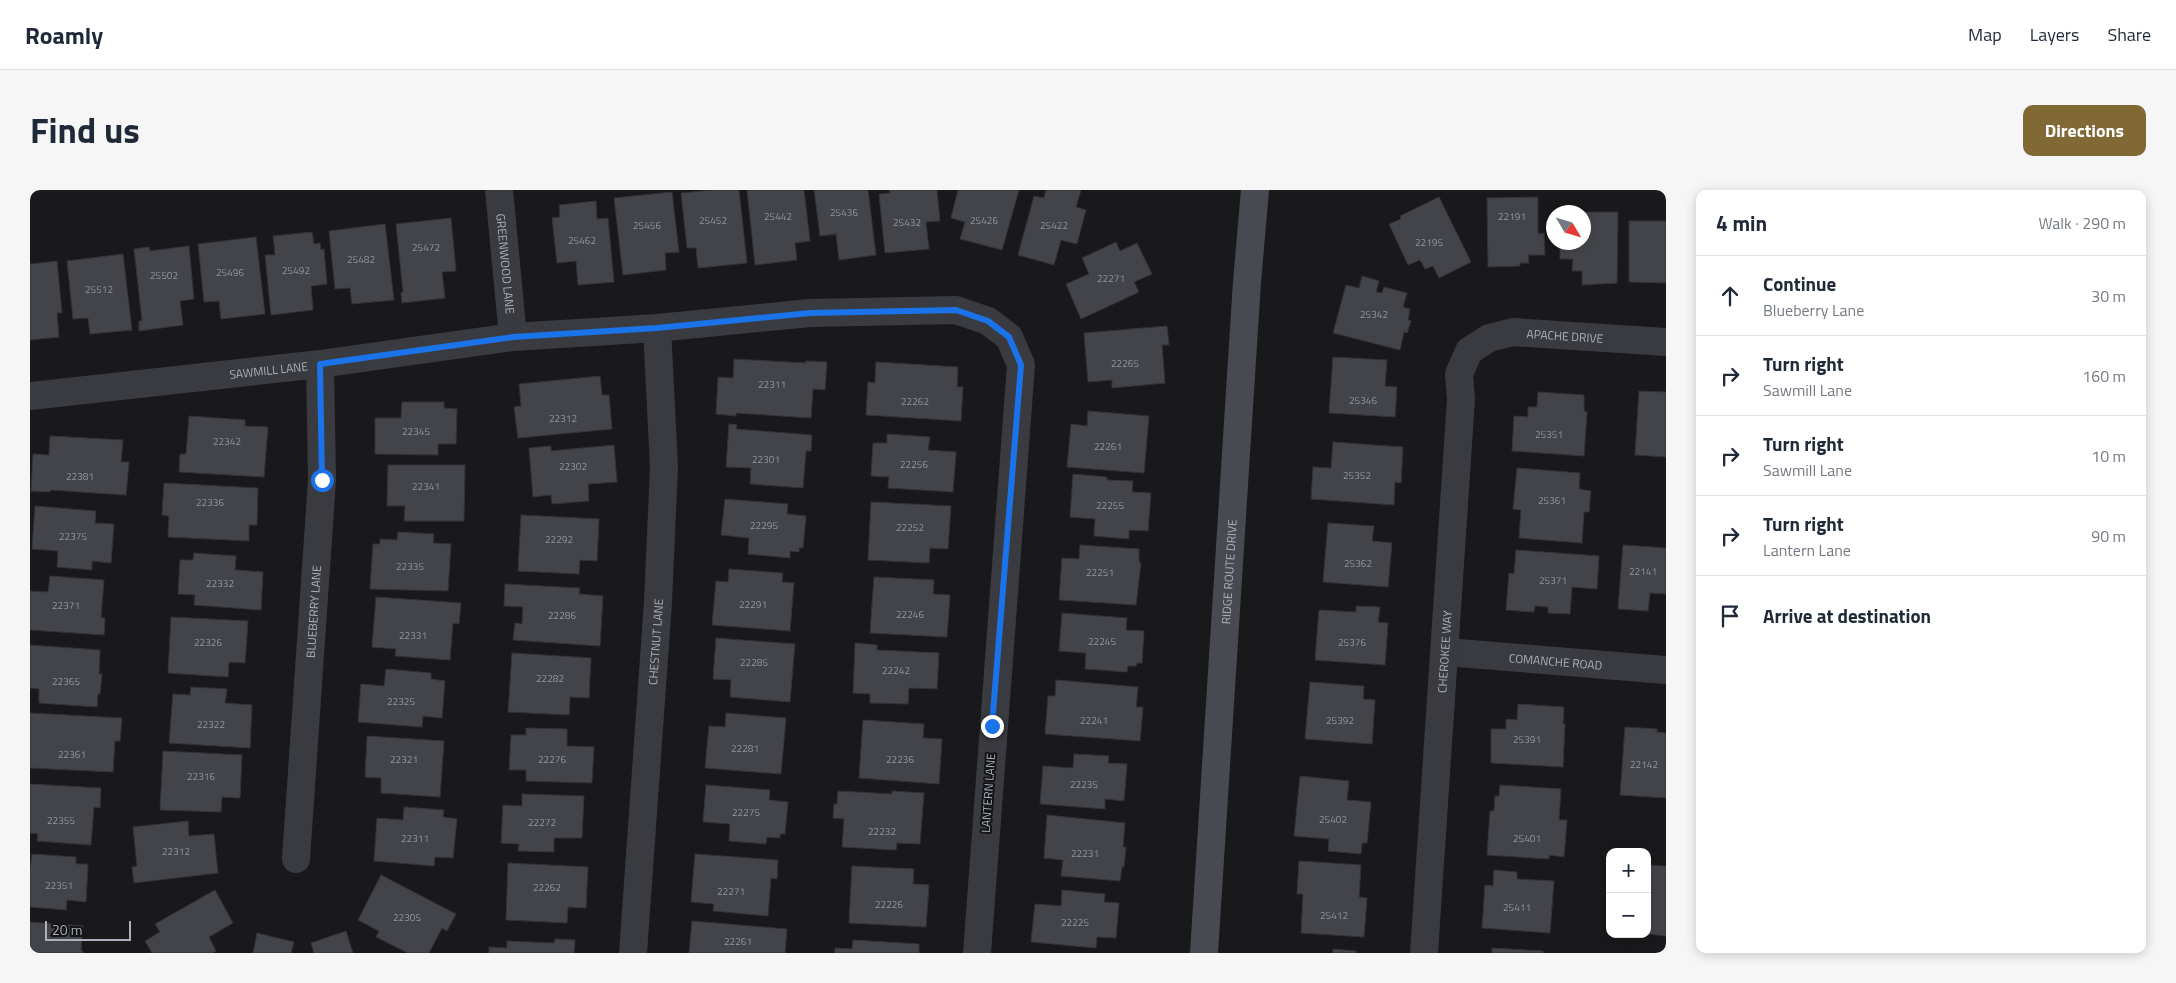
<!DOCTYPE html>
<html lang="en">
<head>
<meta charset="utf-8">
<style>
  :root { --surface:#fff; --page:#f6f6f7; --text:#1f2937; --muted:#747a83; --line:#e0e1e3; --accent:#816936 }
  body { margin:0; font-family:"Titillium Web",sans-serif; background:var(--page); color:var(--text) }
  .controls { position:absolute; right:15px; bottom:15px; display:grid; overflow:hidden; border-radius:10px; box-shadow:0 2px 12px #0003 }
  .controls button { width:45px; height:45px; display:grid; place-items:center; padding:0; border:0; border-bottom:1px solid var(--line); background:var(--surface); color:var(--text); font:25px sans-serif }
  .compass { position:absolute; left:1516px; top:15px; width:45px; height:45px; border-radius:50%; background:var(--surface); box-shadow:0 2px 12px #0003; rotate:128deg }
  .scale { position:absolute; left:15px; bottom:12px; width:86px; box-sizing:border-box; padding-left:5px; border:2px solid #abb0bb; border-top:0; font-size:14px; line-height:18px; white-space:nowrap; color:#abb0bb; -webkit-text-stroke:4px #141417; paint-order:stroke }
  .stop { position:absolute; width:15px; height:15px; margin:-11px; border:4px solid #1a73e8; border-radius:50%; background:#fff }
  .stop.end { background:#1a73e8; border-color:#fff; box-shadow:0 1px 5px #0008 }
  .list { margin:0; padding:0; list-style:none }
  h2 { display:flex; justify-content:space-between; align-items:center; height:65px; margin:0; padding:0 20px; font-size:21px }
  h2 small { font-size:16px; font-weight:400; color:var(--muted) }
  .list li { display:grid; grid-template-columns:32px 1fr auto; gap:15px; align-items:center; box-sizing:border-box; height:80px; padding:0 20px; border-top:1px solid var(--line) }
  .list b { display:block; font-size:19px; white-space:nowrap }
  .list p { margin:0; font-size:16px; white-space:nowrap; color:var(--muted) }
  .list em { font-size:16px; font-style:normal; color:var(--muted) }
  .icon { flex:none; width:28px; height:28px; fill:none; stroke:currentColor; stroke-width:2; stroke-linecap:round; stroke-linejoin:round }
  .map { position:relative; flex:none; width:1636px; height:763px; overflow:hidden; border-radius:10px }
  header { display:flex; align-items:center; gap:30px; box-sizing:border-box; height:70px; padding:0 25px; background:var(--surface); border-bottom:1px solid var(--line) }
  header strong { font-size:24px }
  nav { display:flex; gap:28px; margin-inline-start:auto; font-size:18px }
  .intro { display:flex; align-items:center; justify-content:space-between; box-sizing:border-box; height:120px; padding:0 30px }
  h1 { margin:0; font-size:35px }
  .button { padding:12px 22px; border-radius:10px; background:var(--accent); color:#fff; font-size:18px; font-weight:700 }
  main { display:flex; gap:30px; padding:0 30px }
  aside { flex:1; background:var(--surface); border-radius:10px; box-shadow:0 2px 12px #0003 }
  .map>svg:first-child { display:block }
</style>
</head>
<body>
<header>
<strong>Roamly</strong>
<nav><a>Map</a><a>Layers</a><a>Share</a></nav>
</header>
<div class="intro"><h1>Find us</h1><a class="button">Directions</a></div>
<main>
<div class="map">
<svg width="1636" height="763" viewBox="0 0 1636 763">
  <rect width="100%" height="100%" fill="#19191c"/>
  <path fill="#434449" stroke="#333338" d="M 683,0 L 709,0 L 717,73 L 668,78 L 666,58 L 657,58 L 651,3 Z
    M 717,0 L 774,0 L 780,51 L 765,53 L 767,70 L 725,75 Z
    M 784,0 L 838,0 L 846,65 L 809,70 L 806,44 L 790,46 Z
    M 859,0 L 907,0 L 910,31 L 896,32 L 899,59 L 855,63 L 849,4 L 860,3 Z
    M 928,0 L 989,0 L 972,60 L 930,49 L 935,32 L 921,28 Z
    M 1016,0 L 1051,0 L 1046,17 L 1056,20 L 1047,54 L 1031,50 L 1024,75 L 988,65 L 1004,6 L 1014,8 Z
    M 642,2 L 649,62 L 635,63 L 636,80 L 593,85 L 584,8 Z
    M 1409,7 L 1441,72 L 1409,88 L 1403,76 L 1395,79 L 1390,70 L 1378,75 L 1359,34 L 1371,29 L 1370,26 Z
    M 1508,7 L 1508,44 L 1514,43 L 1515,65 L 1498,65 L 1499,73 L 1490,73 L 1490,76 L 1458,77 L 1457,8 Z
    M 566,11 L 567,29 L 578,28 L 584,92 L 548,95 L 546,71 L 527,73 L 522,28 L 530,27 L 529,15 Z
    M 1544,22 L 1588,22 L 1587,93 L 1552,95 L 1552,81 L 1542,81 L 1543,69 L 1530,69 L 1530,52 L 1554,52 L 1554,22 Z
    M 421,28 L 426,81 L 412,82 L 415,108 L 372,113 L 371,103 L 373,102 L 366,34 Z
    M 1599,31 L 1636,31 L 1636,93 L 1599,92 Z
    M 355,34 L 364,110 L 322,114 L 320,98 L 305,99 L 299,41 Z
    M 282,42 L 284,54 L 290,53 L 291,60 L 294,59 L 297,94 L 281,96 L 283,120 L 241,125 L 235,65 L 245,65 L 243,46 Z
    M 226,47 L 235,124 L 191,129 L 189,111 L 174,112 L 168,54 Z
    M 1086,52 L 1090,61 L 1107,53 L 1122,84 L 1104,92 L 1109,102 L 1051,129 L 1036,94 L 1059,84 L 1052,68 Z
    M 159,56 L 164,109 L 150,111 L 153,135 L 109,141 L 109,131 L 112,131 L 104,59 L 119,57 L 120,61 Z
    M 93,64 L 102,140 L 60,144 L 58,128 L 43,129 L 37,71 Z
    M 27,71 L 32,123 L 27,123 L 29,147 L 0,150 L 0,74 Z
    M 1332,86 L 1349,91 L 1346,102 L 1352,103 L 1354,97 L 1377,103 L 1373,117 L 1380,119 L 1378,130 L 1381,131 L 1377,143 L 1374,142 L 1370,160 L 1303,143 L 1316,95 L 1329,98 Z
    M 1137,136 L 1139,155 L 1132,155 L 1135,193 L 1082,198 L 1082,190 L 1058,192 L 1054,143 Z
    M 1303,167 L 1357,170 L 1355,196 L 1367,197 L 1365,227 L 1299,223 Z
    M 704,169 L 776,173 L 776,171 L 797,172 L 795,200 L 783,199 L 781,228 L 706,223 L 706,226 L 686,224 L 688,187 L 703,188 Z
    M 846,172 L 928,177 L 927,197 L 933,197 L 931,231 L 836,225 L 838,192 L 845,193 Z
    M 570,186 L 572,205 L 579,205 L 582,239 L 488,248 L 484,217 L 491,216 L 489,194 Z
    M 1609,201 L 1636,202 L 1636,267 L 1605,265 Z
    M 1508,202 L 1554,205 L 1554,221 L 1557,222 L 1554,266 L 1482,261 L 1484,226 L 1498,227 L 1498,217 L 1507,217 Z
    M 372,212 L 414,212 L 414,218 L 427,219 L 426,254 L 408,254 L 408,265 L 345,264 L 345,228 L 371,228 Z
    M 1058,221 L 1119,226 L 1114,283 L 1037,277 L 1041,234 L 1057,236 Z
    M 159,226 L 215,230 L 215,236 L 238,237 L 234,287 L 149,282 L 150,264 L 156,264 Z
    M 699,234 L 707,235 L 706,239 L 782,245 L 781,261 L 776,261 L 773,298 L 720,294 L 721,278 L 696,277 Z
    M 857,244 L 900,247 L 898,260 L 926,262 L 923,302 L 858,298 L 859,287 L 841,286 L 843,253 L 857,253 Z
    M 20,246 L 93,250 L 91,272 L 99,272 L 96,305 L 20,300 L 20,302 L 1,301 L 3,264 L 19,265 Z
    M 1303,252 L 1373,257 L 1371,293 L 1365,292 L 1364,315 L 1281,309 L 1283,277 L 1301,278 Z
    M 584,255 L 587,292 L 558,294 L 559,311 L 522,314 L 521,305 L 503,307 L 499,258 L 521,256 L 521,261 Z
    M 358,275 L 435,275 L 434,331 L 374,331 L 375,316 L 357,316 Z
    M 1487,278 L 1550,283 L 1549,299 L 1561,301 L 1559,322 L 1554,322 L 1552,353 L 1489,348 L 1491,320 L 1483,319 Z
    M 1043,284 L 1077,287 L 1077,290 L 1103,291 L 1102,302 L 1121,303 L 1118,341 L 1099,340 L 1099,349 L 1064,346 L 1065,329 L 1040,327 Z
    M 134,293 L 228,298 L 227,335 L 219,335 L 219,351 L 138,347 L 139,326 L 132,325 Z
    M 695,309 L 758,314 L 757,324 L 776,326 L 773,358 L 769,358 L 769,362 L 760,361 L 760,368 L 718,364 L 719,348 L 691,345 Z
    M 841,312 L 921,316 L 918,359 L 900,358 L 899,373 L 838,370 Z
    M 5,316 L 66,321 L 65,333 L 84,334 L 81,373 L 62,371 L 62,380 L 27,377 L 28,361 L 2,359 Z
    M 491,325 L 569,329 L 567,371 L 550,370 L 549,384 L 488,381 Z
    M 1298,333 L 1344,336 L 1342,351 L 1362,353 L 1358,397 L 1293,392 Z
    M 368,342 L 404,344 L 403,353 L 421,354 L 418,401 L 340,399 L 343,354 L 350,354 L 350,349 L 367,350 Z
    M 1050,355 L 1109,359 L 1109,372 L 1111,373 L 1106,415 L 1029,410 L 1032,368 L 1049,369 Z
    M 1593,355 L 1636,358 L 1636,404 L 1620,403 L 1618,421 L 1588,419 Z
    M 1486,360 L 1569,366 L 1567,399 L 1542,397 L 1540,424 L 1518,423 L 1518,417 L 1505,416 L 1504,422 L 1476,420 L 1479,383 L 1484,384 Z
    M 164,363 L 206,366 L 205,380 L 233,382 L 231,420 L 164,415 L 165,405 L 148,404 L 150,370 L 163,370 Z
    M 699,379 L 753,383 L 752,392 L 764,393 L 760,441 L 682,435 L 686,391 L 698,392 Z
    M 20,386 L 74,390 L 71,428 L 75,428 L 74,445 L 0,440 L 0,401 L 18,402 Z
    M 844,387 L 904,390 L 903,404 L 920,405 L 917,447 L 840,443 Z
    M 475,394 L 550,398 L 549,404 L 573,406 L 570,456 L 483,450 L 485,433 L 492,434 L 493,417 L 474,416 Z
    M 346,407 L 431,413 L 429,434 L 423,433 L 420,470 L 365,466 L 366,459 L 342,457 Z
    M 1326,416 L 1350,417 L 1348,432 L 1358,433 L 1355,475 L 1285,470 L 1289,420 L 1326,422 Z
    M 1032,423 L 1097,428 L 1096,440 L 1114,441 L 1112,473 L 1107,473 L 1106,476 L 1098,476 L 1097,482 L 1055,479 L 1056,463 L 1029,461 Z
    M 141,427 L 218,431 L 215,473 L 199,472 L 198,487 L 138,483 Z
    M 686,448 L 765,454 L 760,512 L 700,507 L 701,490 L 683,489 Z
    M 825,453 L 847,455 L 847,460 L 909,463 L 907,499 L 879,498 L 878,514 L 840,513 L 840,504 L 823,503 Z
    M 0,455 L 70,460 L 69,484 L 72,484 L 70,504 L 68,504 L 67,517 L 9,513 L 9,499 L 0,498 Z
    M 482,463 L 561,468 L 559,508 L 540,507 L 539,525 L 478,522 Z
    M 356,479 L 401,483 L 401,489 L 415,491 L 412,528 L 393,526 L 392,537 L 328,532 L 331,494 L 354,496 Z
    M 1026,490 L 1108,497 L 1106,517 L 1113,517 L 1110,551 L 1015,544 L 1018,506 L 1025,506 Z
    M 1280,492 L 1334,496 L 1333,509 L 1345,510 L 1342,554 L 1275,549 Z
    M 161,497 L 197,499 L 195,513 L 222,515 L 220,558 L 139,553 L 143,504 L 160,505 Z
    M 1488,514 L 1534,517 L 1533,534 L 1535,534 L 1533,577 L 1461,573 L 1461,539 L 1476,539 L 1476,529 L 1487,530 Z
    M 0,523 L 92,528 L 90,551 L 85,551 L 83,582 L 0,578 Z
    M 696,523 L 756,528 L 751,584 L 675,578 L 679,536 L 695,537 Z
    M 833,530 L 894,534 L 893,548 L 912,549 L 909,594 L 829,588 Z
    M 1595,537 L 1627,539 L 1627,542 L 1636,543 L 1636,608 L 1590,605 Z
    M 496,538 L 537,539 L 537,556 L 564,557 L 562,593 L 496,591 L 496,580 L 479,580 L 481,545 L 496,545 Z
    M 337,546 L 414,551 L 410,607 L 351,603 L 351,588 L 335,587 Z
    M 133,561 L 212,565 L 210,608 L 192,607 L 191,622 L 130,620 Z
    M 1044,564 L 1079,566 L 1078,573 L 1097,574 L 1094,611 L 1075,609 L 1075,619 L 1010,614 L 1013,576 L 1043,578 Z
    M 1270,586 L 1319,591 L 1317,610 L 1341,612 L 1337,653 L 1332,653 L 1331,664 L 1298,661 L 1299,649 L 1264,646 Z
    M 0,594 L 71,598 L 70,618 L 64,617 L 61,655 L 7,651 L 8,644 L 0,643 Z
    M 676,595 L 740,600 L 739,610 L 758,612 L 755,644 L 750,644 L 750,648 L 737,647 L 736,654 L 699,651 L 700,634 L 673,632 Z
    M 1470,595 L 1531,599 L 1529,630 L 1537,630 L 1534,667 L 1519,665 L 1519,669 L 1457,665 L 1460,621 L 1464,621 L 1465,606 L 1469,606 Z
    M 808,601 L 862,604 L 862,601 L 894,603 L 890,654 L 867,653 L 866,660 L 812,657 L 814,629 L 803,628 L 804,614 L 807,614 Z
    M 492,604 L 554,606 L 552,648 L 524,648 L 524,662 L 488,661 L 489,654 L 471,653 L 473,615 L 492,616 Z
    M 374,617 L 414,620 L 413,627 L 427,629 L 423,668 L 405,667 L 404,676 L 344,671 L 347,628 L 373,630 Z
    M 1017,625 L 1095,633 L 1093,657 L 1096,657 L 1094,677 L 1092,677 L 1090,691 L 1031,686 L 1033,670 L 1014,668 Z
    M 158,631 L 159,646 L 184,644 L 188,683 L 104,693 L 102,677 L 107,676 L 103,637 Z
    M 2,664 L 46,667 L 46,674 L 58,674 L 56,712 L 37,710 L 36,720 L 0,717 L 0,680 Z
    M 665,664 L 748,670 L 747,689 L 741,688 L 738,726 L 683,721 L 684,714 L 661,712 Z
    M 1269,671 L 1331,675 L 1329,707 L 1337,708 L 1334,747 L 1271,743 L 1273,704 L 1267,704 Z
    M 478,673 L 558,677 L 556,718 L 538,717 L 537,733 L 476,730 Z
    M 1617,675 L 1636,676 L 1636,746 L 1617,744 Z
    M 822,676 L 884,679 L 883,694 L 899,695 L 896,737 L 819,733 Z
    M 1464,680 L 1487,682 L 1487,689 L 1524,691 L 1520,743 L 1452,738 L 1455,695 L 1463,696 Z
    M 351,685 L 426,724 L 417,741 L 412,738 L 399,763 L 378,763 L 346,747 L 349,741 L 328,730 Z
    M 185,700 L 203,733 L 179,747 L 186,761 L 182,763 L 122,763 L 115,751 L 130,742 L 125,734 Z
    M 1032,700 L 1075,704 L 1074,712 L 1089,713 L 1086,748 L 1067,747 L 1066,758 L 1001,752 L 1005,714 L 1031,716 Z
    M 662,731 L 757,739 L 755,763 L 659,763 Z
    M 0,732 L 53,736 L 51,760 L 53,761 L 53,763 L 0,763 Z
    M 316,741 L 323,763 L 284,763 L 281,753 Z
    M 227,743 L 264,752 L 261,763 L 223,763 Z
    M 525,749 L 545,750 L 544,763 L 459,763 L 459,757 L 477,758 L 477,751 L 524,753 Z
    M 823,750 L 889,754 L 889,763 L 805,763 L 805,758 L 822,759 Z
    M 1462,758 L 1513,761 L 1513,763 L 1462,763 Z
    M 1303,759 L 1326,761 L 1326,763 L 1303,763 Z"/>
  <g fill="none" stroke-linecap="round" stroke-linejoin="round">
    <g stroke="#3a3b41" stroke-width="28">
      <path id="s1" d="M 469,0 L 483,147"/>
      <path id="s2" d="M 0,206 L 290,174 L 483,147 L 627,138 L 780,123 L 926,120 L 958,131 L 979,147 L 991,175 L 947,763"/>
      <path id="s3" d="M 1416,462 L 1636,480"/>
      <path id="s4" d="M 266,669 L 292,290 L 290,174"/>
      <path id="s5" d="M 603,763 L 628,412 L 634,277 L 627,138"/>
      <path id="s6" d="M 1394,763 L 1431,209 L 1429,184 L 1439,161 L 1459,148 L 1483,142 L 1636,152"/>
    </g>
    <path stroke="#484a51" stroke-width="28" id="s7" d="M 1174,763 L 1217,92 L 1225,0"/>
  </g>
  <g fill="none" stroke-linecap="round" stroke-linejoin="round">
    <path stroke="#1a73e8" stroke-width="6" d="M 292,290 L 290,174 L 483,147 L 627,138 L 780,123 L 926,120 L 958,131 L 979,147 L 991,175 L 962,536"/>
  </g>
  <g text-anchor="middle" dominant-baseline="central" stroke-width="4" stroke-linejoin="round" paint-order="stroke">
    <g font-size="10" fill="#91959e">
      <text x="814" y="22">25436</text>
      <text x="748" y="26">25442</text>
      <text x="1482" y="26">22191</text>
      <text x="683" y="30">25452</text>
      <text x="954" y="30">25426</text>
      <text x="877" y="32">25432</text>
      <text x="617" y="35">25456</text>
      <text x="1024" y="35">25422</text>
      <text x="552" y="50">25462</text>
      <text x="1399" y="52">22195</text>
      <text x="396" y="57">25472</text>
      <text x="331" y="69">25482</text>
      <text x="266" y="80">25492</text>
      <text x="200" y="82">25496</text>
      <text x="134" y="85">25502</text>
      <text x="1081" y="88">22271</text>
      <text x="69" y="99">25512</text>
      <text x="1344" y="124">25342</text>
      <text x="1095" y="173">22265</text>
      <text x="742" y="194">22311</text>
      <text x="1333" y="210">25346</text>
      <text x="885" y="211">22262</text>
      <text x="533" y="228">22312</text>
      <text x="386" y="241">22345</text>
      <text x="1519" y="244">25351</text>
      <text x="197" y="251">22342</text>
      <text x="1078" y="256">22261</text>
      <text x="736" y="269">22301</text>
      <text x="884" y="274">22256</text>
      <text x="543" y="276">22302</text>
      <text x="1327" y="285">25352</text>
      <text x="50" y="286">22381</text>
      <text x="396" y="296">22341</text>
      <text x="1522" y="310">25361</text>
      <text x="180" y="312">22336</text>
      <text x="1080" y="315">22255</text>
      <text x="734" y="335">22295</text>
      <text x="880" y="337">22252</text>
      <text x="43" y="346">22375</text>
      <text x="529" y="349">22292</text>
      <text x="1328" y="373">25362</text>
      <text x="380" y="376">22335</text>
      <text x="1613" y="381">22141</text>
      <text x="1070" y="382">22251</text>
      <text x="1523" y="390">25371</text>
      <text x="190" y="393">22332</text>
      <text x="723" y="414">22291</text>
      <text x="36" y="415">22371</text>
      <text x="880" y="424">22246</text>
      <text x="532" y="425">22286</text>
      <text x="383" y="445">22331</text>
      <text x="1072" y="451">22245</text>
      <text x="178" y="452">22326</text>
      <text x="1322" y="452">25376</text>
      <text x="724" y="472">22285</text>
      <text x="866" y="480">22242</text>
      <text x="520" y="488">22282</text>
      <text x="36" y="491">22365</text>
      <text x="371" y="511">22325</text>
      <text x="1064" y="530">22241</text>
      <text x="1310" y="530">25392</text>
      <text x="181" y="534">22322</text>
      <text x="1497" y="549">25391</text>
      <text x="715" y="558">22281</text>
      <text x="42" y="564">22361</text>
      <text x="374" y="569">22321</text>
      <text x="522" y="569">22276</text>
      <text x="870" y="569">22236</text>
      <text x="1614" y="574">22142</text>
      <text x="171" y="586">22316</text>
      <text x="1054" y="594">22235</text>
      <text x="716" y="622">22275</text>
      <text x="1303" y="629">25402</text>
      <text x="31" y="630">22355</text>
      <text x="512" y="632">22272</text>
      <text x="852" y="641">22232</text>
      <text x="385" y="648">22311</text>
      <text x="1497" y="648">25401</text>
      <text x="146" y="661">22312</text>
      <text x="1055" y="663">22231</text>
      <text x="29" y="695">22351</text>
      <text x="517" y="697">22262</text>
      <text x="701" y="701">22271</text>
      <text x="859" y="714">22226</text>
      <text x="1487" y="717">25411</text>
      <text x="1304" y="725">25412</text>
      <text x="377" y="727">22305</text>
      <text x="1045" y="732">22225</text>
      <text x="708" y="751">22261</text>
    </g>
    <g font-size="12" fill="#abb0bb" stroke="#141417">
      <text stroke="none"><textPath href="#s1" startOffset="74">GREENWOOD LANE</textPath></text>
      <text stroke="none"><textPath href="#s6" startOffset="706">APACHE DRIVE</textPath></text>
      <text stroke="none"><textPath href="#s2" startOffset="240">SAWMILL LANE</textPath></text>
      <text stroke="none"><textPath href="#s7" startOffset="382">RIDGE ROUTE DRIVE</textPath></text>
      <text stroke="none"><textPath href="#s4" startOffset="248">BLUEBERRY LANE</textPath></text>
      <text stroke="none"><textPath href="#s5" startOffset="312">CHESTNUT LANE</textPath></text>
      <text stroke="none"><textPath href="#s6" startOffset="302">CHEROKEE WAY</textPath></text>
      <text stroke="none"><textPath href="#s3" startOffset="110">COMANCHE ROAD</textPath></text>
      <text transform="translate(958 603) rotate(-86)">LANTERN LANE</text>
    </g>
  </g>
</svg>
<div class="controls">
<button>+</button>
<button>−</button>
</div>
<svg class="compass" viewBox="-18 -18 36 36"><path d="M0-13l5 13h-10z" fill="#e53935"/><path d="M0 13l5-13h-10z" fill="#747a83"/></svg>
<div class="scale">20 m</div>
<div class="stop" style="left:292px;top:290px"></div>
<div class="stop end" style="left:962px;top:536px"></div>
</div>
<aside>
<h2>4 min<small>Walk · 290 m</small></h2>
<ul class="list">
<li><svg class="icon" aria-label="ahead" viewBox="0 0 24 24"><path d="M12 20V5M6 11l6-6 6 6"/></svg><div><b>Continue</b><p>Blueberry Lane</p></div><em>30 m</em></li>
<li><svg class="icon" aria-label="right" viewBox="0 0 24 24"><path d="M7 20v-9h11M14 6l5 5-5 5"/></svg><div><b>Turn right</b><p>Sawmill Lane</p></div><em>160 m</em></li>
<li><svg class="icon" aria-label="right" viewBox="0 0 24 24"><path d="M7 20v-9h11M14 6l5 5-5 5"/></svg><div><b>Turn right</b><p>Sawmill Lane</p></div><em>10 m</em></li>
<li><svg class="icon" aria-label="right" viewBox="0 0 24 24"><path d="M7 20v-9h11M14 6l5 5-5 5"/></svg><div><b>Turn right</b><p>Lantern Lane</p></div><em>90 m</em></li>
<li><svg class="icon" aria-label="arrive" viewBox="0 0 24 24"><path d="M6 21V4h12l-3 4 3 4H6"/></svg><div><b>Arrive at destination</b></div></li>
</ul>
</aside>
</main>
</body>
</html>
